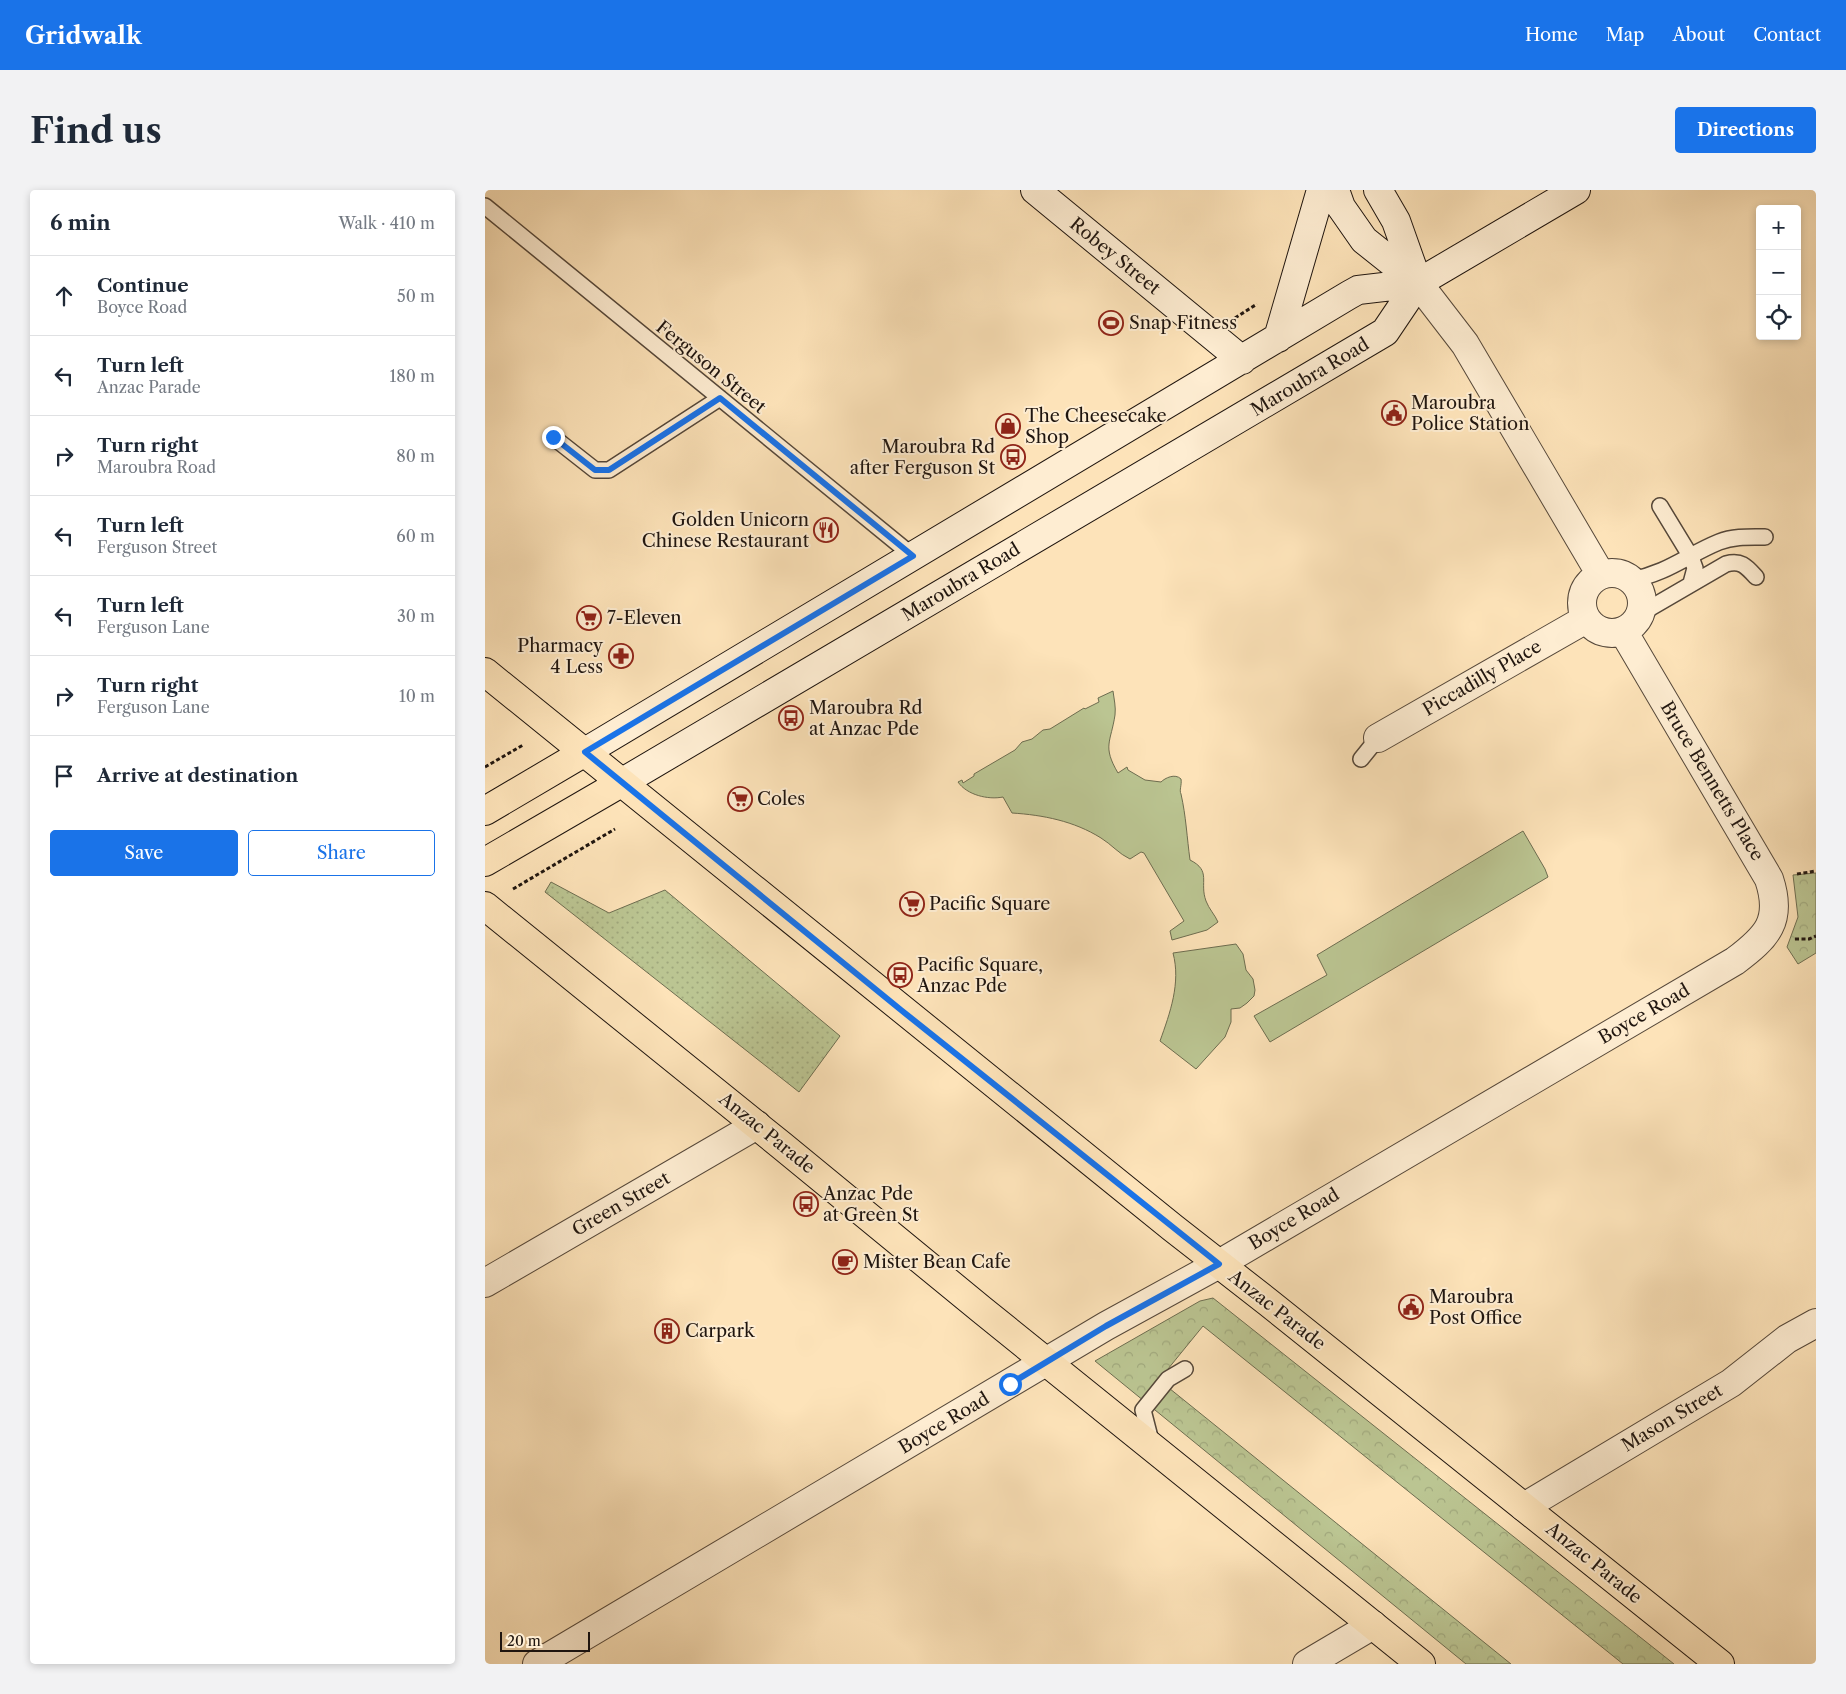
<!DOCTYPE html>
<html lang="en">
<head>
<meta charset="utf-8">
<style>
  :root { --surface:#fff; --page:#f2f2f3; --text:#1f2937; --muted:#747a83; --line:#e0e1e3; --accent:#1a73e8 }
  body { margin:0; font-family:"Libre Caslon Text",serif; background:var(--page); color:var(--text) }
  .controls { position:absolute; right:15px; top:15px; display:grid; overflow:hidden; border-radius:5px; box-shadow:0 2px 8px #0003 }
  .controls button { width:45px; height:45px; display:grid; place-items:center; padding:0; border:0; border-bottom:1px solid var(--line); background:var(--surface); color:var(--text); font:25px sans-serif }
  .scale { position:absolute; left:15px; bottom:12px; width:90px; box-sizing:border-box; padding-left:5px; border:2px solid #1f150f; border-top:0; font-size:14px; line-height:18px; white-space:nowrap; color:#1f150f; -webkit-text-stroke:4px #feedd2; paint-order:stroke }
  .stop { position:absolute; width:15px; height:15px; margin:-11px; border:4px solid #1a73e8; border-radius:50%; background:#fff }
  .stop.end { background:#1a73e8; border-color:#fff; box-shadow:0 1px 5px #0008 }
  .list { margin:0; padding:0; list-style:none }
  h2 { display:flex; justify-content:space-between; align-items:center; height:65px; margin:0; padding:0 20px; font-size:21px }
  h2 small { font-size:16px; font-weight:400; color:var(--muted) }
  .list li { display:grid; grid-template-columns:32px 1fr auto; gap:15px; align-items:center; box-sizing:border-box; height:80px; padding:0 20px; border-top:1px solid var(--line) }
  .list b { display:block; font-size:19px; white-space:nowrap }
  .list p { margin:0; font-size:16px; white-space:nowrap; color:var(--muted) }
  .list em { font-size:16px; font-style:normal; color:var(--muted) }
  .actions { display:flex; gap:10px; padding:15px 20px }
  .actions a { flex:1; padding:11px 0; border:1px solid var(--accent); border-radius:5px; text-align:center; font-size:18px; color:var(--accent) }
  .actions .main { background:var(--accent); color:#fff }
  .icon { flex:none; width:28px; height:28px; fill:none; stroke:currentColor; stroke-width:2; stroke-linecap:round; stroke-linejoin:round }
  .map { position:relative; flex:none; width:1331px; height:1474px; overflow:hidden; border-radius:5px }
  header { display:flex; align-items:center; gap:30px; box-sizing:border-box; height:70px; padding:0 25px; background:var(--accent); color:#fff }
  header strong { font-size:24px }
  nav { display:flex; gap:28px; margin-inline-start:auto; font-size:18px }
  .intro { display:flex; align-items:center; justify-content:space-between; box-sizing:border-box; height:120px; padding:0 30px }
  h1 { margin:0; font-size:35px }
  .button { padding:12px 22px; border-radius:5px; background:var(--accent); color:#fff; font-size:18px; font-weight:700 }
  main { display:flex; gap:30px; padding:0 30px }
  aside { flex:1; background:var(--surface); border-radius:5px; box-shadow:0 2px 8px #0003 }
  .map>svg:first-child { display:block }
</style>
</head>
<body>
<header>
<strong>Gridwalk</strong>
<nav><a>Home</a><a>Map</a><a>About</a><a>Contact</a></nav>
</header>
<div class="intro"><h1>Find us</h1><a class="button">Directions</a></div>
<main>
<aside>
<h2>6 min<small>Walk · 410 m</small></h2>
<ul class="list">
<li><svg class="icon" aria-label="ahead" viewBox="0 0 24 24"><path d="M12 20V5M6 11l6-6 6 6"/></svg><div><b>Continue</b><p>Boyce Road</p></div><em>50 m</em></li>
<li><svg class="icon" aria-label="left" viewBox="0 0 24 24"><path d="M17 20v-9H6M10 6l-5 5 5 5"/></svg><div><b>Turn left</b><p>Anzac Parade</p></div><em>180 m</em></li>
<li><svg class="icon" aria-label="right" viewBox="0 0 24 24"><path d="M7 20v-9h11M14 6l5 5-5 5"/></svg><div><b>Turn right</b><p>Maroubra Road</p></div><em>80 m</em></li>
<li><svg class="icon" aria-label="left" viewBox="0 0 24 24"><path d="M17 20v-9H6M10 6l-5 5 5 5"/></svg><div><b>Turn left</b><p>Ferguson Street</p></div><em>60 m</em></li>
<li><svg class="icon" aria-label="left" viewBox="0 0 24 24"><path d="M17 20v-9H6M10 6l-5 5 5 5"/></svg><div><b>Turn left</b><p>Ferguson Lane</p></div><em>30 m</em></li>
<li><svg class="icon" aria-label="right" viewBox="0 0 24 24"><path d="M7 20v-9h11M14 6l5 5-5 5"/></svg><div><b>Turn right</b><p>Ferguson Lane</p></div><em>10 m</em></li>
<li><svg class="icon" aria-label="arrive" viewBox="0 0 24 24"><path d="M6 21V4h12l-3 4 3 4H6"/></svg><div><b>Arrive at destination</b></div></li>
</ul>
<div class="actions"><a class="main">Save</a><a>Share</a></div>
</aside>
<div class="map">
<svg width="1331" height="1474" viewBox="0 0 1331 1474">
  <defs>
    <pattern id="grass-dots" width="8" height="8" patternUnits="userSpaceOnUse" patternTransform="scale(1.25)"><rect width="8" height="8" fill="#bbc592"/><path d="M2 2h.1M6 6h.1" fill="none" stroke="#a0a87d" stroke-width="1.8" stroke-linecap="round"/></pattern>
    <pattern id="forest-crowns" width="20" height="18" patternUnits="userSpaceOnUse" patternTransform="scale(1.25)"><rect width="20" height="18" fill="#bbc592"/><path d="M2 6a3 3 0 1 1 6 0M12 15a3 3 0 1 1 6 0" fill="none" stroke="#a0a87d"/></pattern>
  </defs>
  <rect width="100%" height="100%" fill="#fde3b9"/>
  <filter id="stains"><feTurbulence type="fractalNoise" baseFrequency=".004" numOctaves="4"/><feColorMatrix values="0 0 0 0 .2 0 0 0 0 .09 0 0 0 0 .02 0 0 0 .5 -.17"/></filter>
  <radialGradient id="worn" r=".72"><stop offset=".6" stop-color="#630" stop-opacity="0"/><stop offset="1" stop-color="#630" stop-opacity=".3"/></radialGradient>
  <path fill="url(#grass-dots)" stroke="#6d6d50" d="M 66,692 L 124,723 L 180,700 L 355,846 L 314,902 L 60,702 Z"/>
  <path fill="url(#forest-crowns)" stroke="#6d6d50" d="M 1331,683 L 1331,763 L 1313,774 L 1302,757 L 1313,727 L 1308,685 Z
    M 728,1108 L 1189,1474 L 1138,1474 L 718,1136 L 674,1190 L 1026,1474 L 981,1474 L 610,1171 L 715,1111 Z"/>
  <path fill="#bbc592" stroke="#6d6d50" d="M 628,501 C 629,509 631,517 630,525 C 626,552 617,556 633,583 L 642,577 L 643,580 L 660,590 L 676,592 C 680,588 690,583 696,589 C 697,595 694,600 696,604 C 701,626 702,648 705,670 C 727,681 714,692 721,711 C 724,719 730,725 733,732 L 722,740 L 687,750 L 685,741 L 699,731 L 659,663 L 656,662 L 645,669 C 634,664 626,654 616,648 C 589,631 558,625 527,623 L 518,607 C 503,610 482,605 473,592 L 477,590 L 478,593 L 489,586 L 489,584 L 530,560 L 537,552 L 547,549 L 558,540 L 565,539 L 599,518 L 600,519 L 614,512 L 613,508 Z
    M 1038,641 L 1060,679 L 1063,687 L 785,852 L 769,826 L 842,785 L 832,765 Z
    M 751,754 L 758,764 L 761,780 L 768,789 L 770,800 L 769,806 L 762,813 L 755,818 L 746,819 L 746,832 L 740,847 L 711,879 L 675,851 C 685,823 696,793 688,763 Z"/>
  <g fill="none" stroke-linecap="round" stroke-linejoin="round">
    <defs>
      <path id="lane" d="M 0,16 L 428,366
        M 68,247 L 110,280 L 124,280 L 235,208
        M 1175,316 L 1206,367 L 1210,378 L 1206,393
        M 1146,390 C 1183,383 1202,365 1234,352 C 1249,346 1265,347 1280,347
        M 1155,424 L 1241,374 C 1256,370 1261,376 1271,387
        M 876,569 L 893,548
        M 667,1255 L 658,1220 L 683,1189 L 700,1179"/>
      <path id="street" d="M 933,93 L 980,154 L 1116,385
        M1097 413a30 30 0 1 1 60 0a30 30 0 1 1-60 0Z
        M 893,548 L 1101,429
        M 0,1093 L 272,935
        M 1039,1317 L 1246,1193 L 1302,1149 L 1331,1133
        M 52,1474 L 621,1136 L 734,1074 L 1250,771 C 1282,747 1298,731 1284,689 L 1138,441
        M 822,1474 L 888,1435"/>
      <path id="secondary" d="M 550,0 L 757,170
        M 850,0 L 856,17 L 879,50 L 933,93
        M 893,0 L 911,31 L 933,93
        M 793,148 L 836,0
        M 100,562 L 864,105 L 873,100 L 933,93 L 1091,0
        M 136,593 L 900,142 L 933,93"/>
      <path id="primary" d="M 0,482 L 688,1038 L 784,1113 L 1235,1474
        M 0,621 L 100,562
        M 0,672 L 136,593
        M 0,716 L 296,955 L 497,1120 L 936,1474"/>
    </defs>
    <use href="#lane" stroke="#56483a" stroke-width="18"/>
    <use href="#street" stroke="#56483a" stroke-width="30"/>
    <use href="#secondary" stroke="#1f150f" stroke-width="30"/>
    <use href="#primary" stroke="#1f150f" stroke-width="30"/>
    <path stroke="#1f150f" stroke-width="3" stroke-dasharray="4 2.5" stroke-linecap="butt" d="M 750,128 L 772,114
      M 0,577 L 38,555
      M 1312,684 L 1331,681
      M 28,699 L 130,639
      M 1310,749 L 1324,749 L 1331,746"/>
    <use href="#lane" stroke="#feedd2" stroke-width="15"/>
    <use href="#street" stroke="#feedd2" stroke-width="28"/>
    <use href="#secondary" stroke="#feedd2" stroke-width="28"/>
    <use href="#primary" stroke="#fde3b9" stroke-width="28"/>
  </g>
  <g fill="none" stroke-linecap="round" stroke-linejoin="round">
    <path stroke="#1a73e8" stroke-width="6" d="M 68,247 L 110,280 L 124,280 L 235,208 L 428,366 L 100,562 L 416,820 L 734,1074 L 621,1136 L 525,1194"/>
  </g>
  <defs>
    <symbol id="stadium-ring" viewBox="-11 -11 22 22"><circle r="9.5" fill="#feedd2" stroke="#8f2418" stroke-width="1.5"/><path d="M0-5a6.5 5 0 1 0 0 10a6.5 5 0 1 0 0-10ZM-3.5-1.8h7v3.6h-7Z" fill="#8f2418"/></symbol>
    <symbol id="civic-ring" viewBox="-11 -11 22 22"><circle r="9.5" fill="#feedd2" stroke="#8f2418" stroke-width="1.5"/><path d="M-.6-6.5H3V-4.5H.6V-3L4-1V1h2V6H-6V1h2V-1L-.6-3ZM-1.2 2.5V6h2.4V2.5Z" fill="#8f2418"/></symbol>
    <symbol id="shop-ring" viewBox="-11 -11 22 22"><circle r="9.5" fill="#feedd2" stroke="#8f2418" stroke-width="1.5"/><path d="M-5-2.5h2.3a2.7 3.5 0 0 1 5.4 0H5L5.5 6h-11ZM-1.5-2.5h3a1.5 2.3 0 0 0-3 0Z" fill="#8f2418"/></symbol>
    <symbol id="bus-ring" viewBox="-11 -11 22 22"><circle r="9.5" fill="#feedd2" stroke="#8f2418" stroke-width="1.5"/><path d="M-5-6H5V4H4V6H2V4H-2V6H-4V4H-5ZM-3.5-4V0h7V-4ZM-3.5 1.2v1.5H-2V1.2ZM2 1.2v1.5H3.5V1.2Z" fill="#8f2418"/></symbol>
    <symbol id="restaurant-ring" viewBox="-11 -11 22 22"><circle r="9.5" fill="#feedd2" stroke="#8f2418" stroke-width="1.5"/><path d="M-5-6h1v4h1v-4h1v4h1v-4h1v5L-1.5 .5V6h-2V.5L-5-1ZM5-6V6H3V1.5H1.5Q1.5-4 5-6Z" fill="#8f2418"/></symbol>
    <symbol id="supermarket-ring" viewBox="-11 -11 22 22"><circle r="9.5" fill="#feedd2" stroke="#8f2418" stroke-width="1.5"/><path d="M-6-5.5h2.5l.6 2H6L4.5 2H-2.5L-4.4-4H-6ZM-1.5 3.2a1.3 1.3 0 1 0 .1 0ZM3 3.2a1.3 1.3 0 1 0 .1 0Z" fill="#8f2418"/></symbol>
    <symbol id="pharmacy-ring" viewBox="-11 -11 22 22"><circle r="9.5" fill="#feedd2" stroke="#8f2418" stroke-width="1.5"/><path d="M-2-6h4v4h4v4h-4v4h-4v-4h-4v-4h4Z" fill="#8f2418"/></symbol>
    <symbol id="cafe-ring" viewBox="-11 -11 22 22"><circle r="9.5" fill="#feedd2" stroke="#8f2418" stroke-width="1.5"/><path d="M-5.5-4.5H6V0H3Q3 3.5 0 3.5H-2.5Q-5.5 3.5-5.5 0ZM3-3.2v2h1.7v-2ZM-6 4.5H4V6H-6Z" fill="#8f2418"/></symbol>
    <symbol id="building-ring" viewBox="-11 -11 22 22"><circle r="9.5" fill="#feedd2" stroke="#8f2418" stroke-width="1.5"/><path d="M-4-6H4V6H1V3H-1V6H-4ZM-2.5-4.3h1.7v1.8h-1.7ZM.8-4.3h1.7v1.8H.8ZM-2.5-1h1.7V.8h-1.7ZM.8-1h1.7V.8H.8Z" fill="#8f2418"/></symbol>
  </defs>
  <g fill-rule="evenodd">
    <use href="#stadium-ring" x="612" y="119" width="28" height="28"/>
    <use href="#civic-ring" x="895" y="209" width="28" height="28"/>
    <use href="#shop-ring" x="509" y="222" width="28" height="28"/>
    <use href="#bus-ring" x="514" y="253" width="28" height="28"/>
    <use href="#restaurant-ring" x="327" y="326" width="28" height="28"/>
    <use href="#supermarket-ring" x="90" y="414" width="28" height="28"/>
    <use href="#pharmacy-ring" x="122" y="452" width="28" height="28"/>
    <use href="#bus-ring" x="292" y="514" width="28" height="28"/>
    <use href="#supermarket-ring" x="241" y="595" width="28" height="28"/>
    <use href="#supermarket-ring" x="413" y="700" width="28" height="28"/>
    <use href="#bus-ring" x="401" y="771" width="28" height="28"/>
    <use href="#bus-ring" x="307" y="1000" width="28" height="28"/>
    <use href="#cafe-ring" x="346" y="1058" width="28" height="28"/>
    <use href="#civic-ring" x="912" y="1103" width="28" height="28"/>
    <use href="#building-ring" x="168" y="1127" width="28" height="28"/>
  </g>
  <g text-anchor="middle" dominant-baseline="central" stroke-width="4" stroke-linejoin="round" paint-order="stroke">
    <g font-size="18" fill="#1f150f" stroke="#feedd2">
      <text transform="translate(630 66) rotate(39)">Robey Street</text>
      <text transform="translate(226 177) rotate(39)">Ferguson Street</text>
      <text transform="translate(825 187) rotate(-31)">Maroubra Road</text>
      <text transform="translate(476 392) rotate(-31)">Maroubra Road</text>
      <text transform="translate(997 488) rotate(-30)">Piccadilly Place</text>
      <text transform="translate(1227 591) rotate(59)">Bruce Bennetts Place</text>
      <text transform="translate(1159 824) rotate(-30)">Boyce Road</text>
      <text transform="translate(282 943) rotate(39)">Anzac Parade</text>
      <text transform="translate(136 1014) rotate(-30)">Green Street</text>
      <text transform="translate(809 1029) rotate(-31)">Boyce Road</text>
      <text transform="translate(792 1120) rotate(38)">Anzac Parade</text>
      <text transform="translate(1187 1228) rotate(-31)">Mason Street</text>
      <text transform="translate(459 1233) rotate(-31)">Boyce Road</text>
      <text transform="translate(1109 1373) rotate(39)">Anzac Parade</text>
    </g>
    <g font-size="18" fill="#1f150f" stroke="#feedd2" text-anchor="start">
      <text x="644" y="133">Snap Fitness</text>
      <text x="926" y="213">Maroubra<tspan x="926" dy="21">Police Station</tspan></text>
      <text x="540" y="226">The Cheesecake<tspan x="540" dy="21">Shop</tspan></text>
      <text x="510" y="257" text-anchor="end">Maroubra Rd<tspan x="510" dy="21">after Ferguson St</tspan></text>
      <text x="324" y="330" text-anchor="end">Golden Unicorn<tspan x="324" dy="21">Chinese Restaurant</tspan></text>
      <text x="122" y="428">7-Eleven</text>
      <text x="118" y="456" text-anchor="end">Pharmacy<tspan x="118" dy="21">4 Less</tspan></text>
      <text x="324" y="518">Maroubra Rd<tspan x="324" dy="21">at Anzac Pde</tspan></text>
      <text x="272" y="609">Coles</text>
      <text x="444" y="714">Pacific Square</text>
      <text x="432" y="775">Pacific Square,<tspan x="432" dy="21">Anzac Pde</tspan></text>
      <text x="338" y="1004">Anzac Pde<tspan x="338" dy="21">at Green St</tspan></text>
      <text x="378" y="1072">Mister Bean Cafe</text>
      <text x="944" y="1107">Maroubra<tspan x="944" dy="21">Post Office</tspan></text>
      <text x="200" y="1141">Carpark</text>
    </g>
  </g>
  <rect width="100%" height="100%" filter="url(#stains)"/>
  <rect width="100%" height="100%" fill="url(#worn)"/>
</svg>
<div class="controls">
<button>+</button>
<button>−</button>
<button><svg class="icon" aria-label="locate" viewBox="0 0 24 24"><circle cx="12" cy="12" r="6"/><path d="M12 2v4M12 18v4M2 12h4M18 12h4"/></svg></button>
</div>
<div class="scale">20 m</div>
<div class="stop" style="left:525px;top:1194px"></div>
<div class="stop end" style="left:68px;top:247px"></div>
</div>
</main>
</body>
</html>
